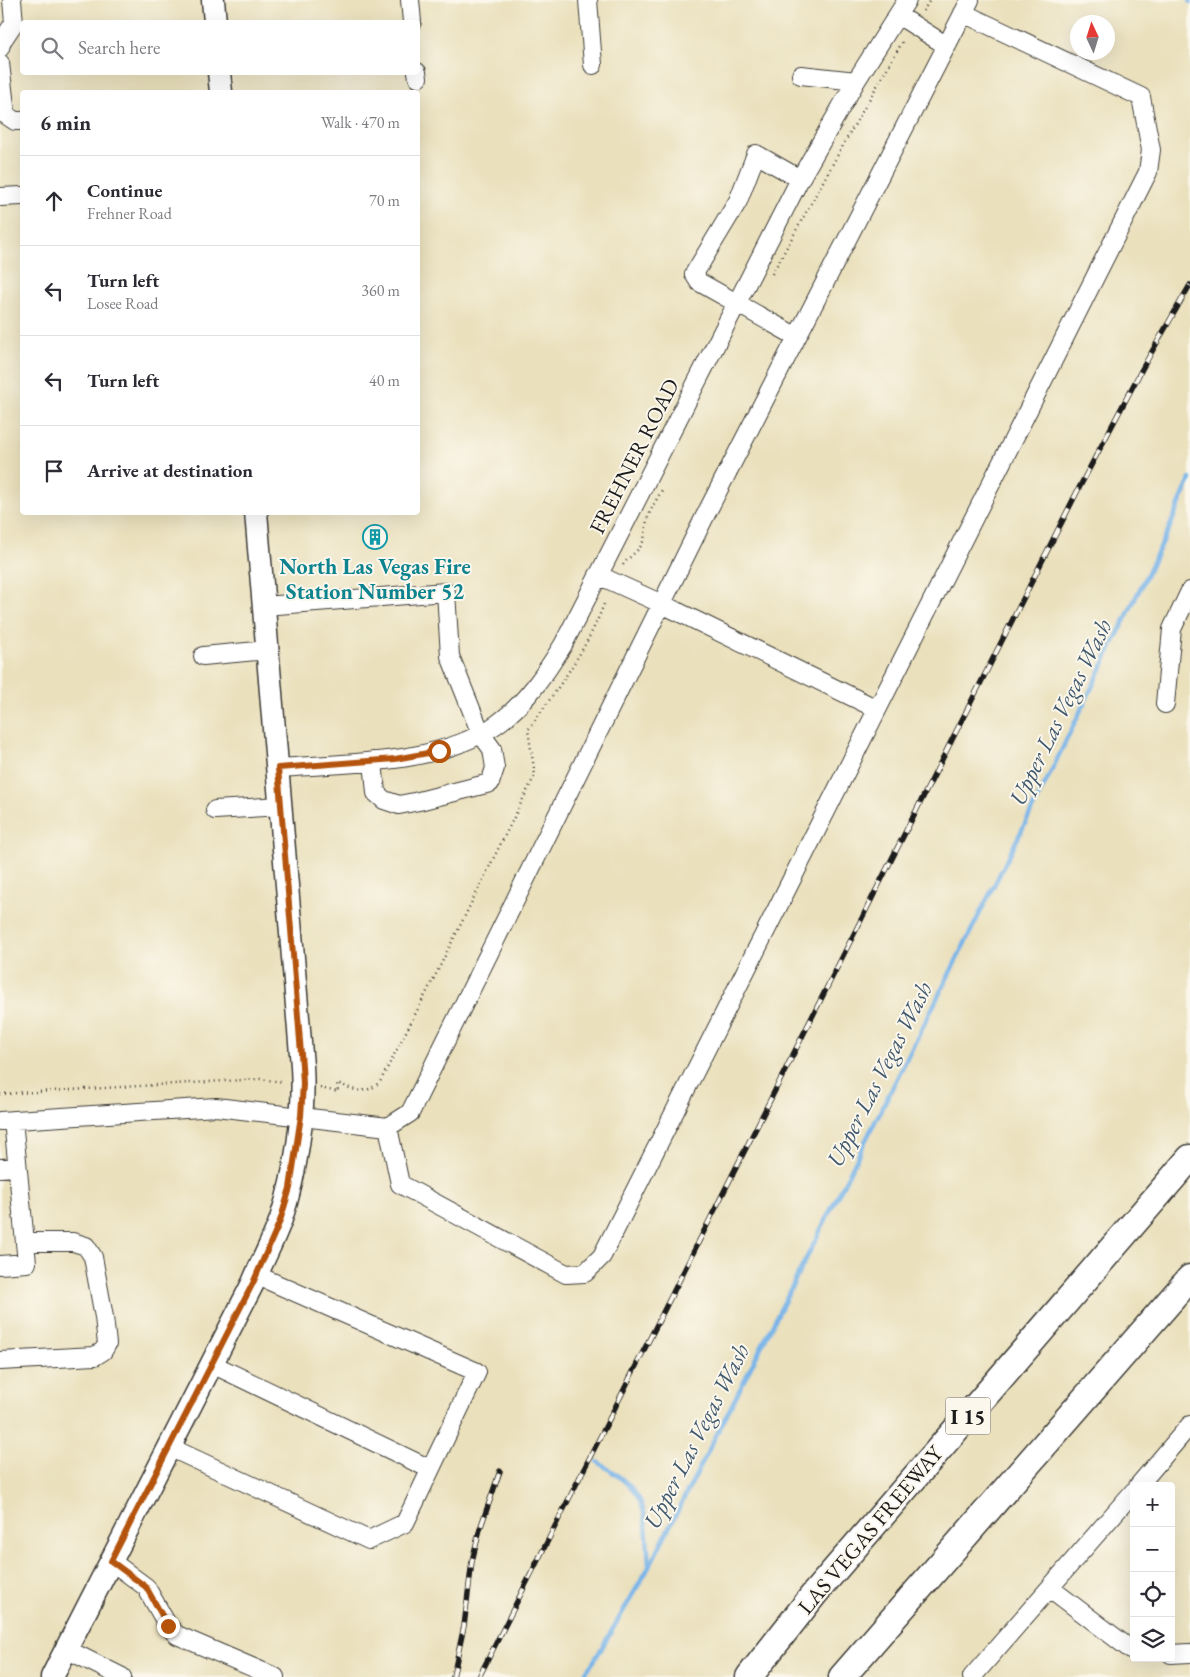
<!DOCTYPE html>
<html lang="en">
<head>
<meta charset="utf-8">
<style>
  :root { --surface:#fff; --page:#f2f2f3; --text:#2b2b33; --muted:#7c7c81; --line:#e1e1e2 }
  body { margin:0; font-family:"EB Garamond",serif; background:var(--page); color:var(--text) }
  .controls { position:absolute; right:15px; bottom:15px; display:grid; overflow:hidden; border-radius:5px; box-shadow:0 5px 20px #0002 }
  .controls button { width:45px; height:45px; display:grid; place-items:center; padding:0; border:0; border-bottom:1px solid var(--line); background:var(--surface); color:var(--text); font:25px sans-serif }
  .compass { position:absolute; left:1070px; top:15px; width:45px; height:45px; border-radius:50%; background:var(--surface); box-shadow:0 5px 20px #0002; rotate:356deg }
  .stop { position:absolute; width:15px; height:15px; margin:-11px; border:4px solid #b45309; border-radius:50%; background:#fff }
  .stop.end { background:#b45309; border-color:#fff; box-shadow:0 1px 5px #0008 }
  .list { margin:0; padding:0; list-style:none }
  h2 { display:flex; justify-content:space-between; align-items:center; height:65px; margin:0; padding:0 20px; font-size:21px }
  h2 small { font-size:16px; font-weight:400; color:var(--muted) }
  .list li { display:grid; grid-template-columns:32px 1fr auto; gap:15px; align-items:center; box-sizing:border-box; height:90px; padding:0 20px; border-top:1px solid var(--line) }
  .list b { display:block; font-size:19px; white-space:nowrap }
  .list p { margin:0; font-size:16px; white-space:nowrap; color:var(--muted) }
  .list em { font-size:16px; font-style:normal; color:var(--muted) }
  .icon { flex:none; width:28px; height:28px; fill:none; stroke:currentColor; stroke-width:2; stroke-linecap:round; stroke-linejoin:round }
  .map { position:relative; flex:none; width:1190px; height:1677px; overflow:hidden }
  .search { position:absolute; background:var(--surface); box-shadow:0 5px 20px #0002; left:20px; top:20px; width:400px; height:55px; display:flex; align-items:center; gap:12px; box-sizing:border-box; padding:0 18px; border-radius:5px; color:var(--muted); font-size:19px }
  .panel { position:absolute; background:var(--surface); box-shadow:0 5px 20px #0002; left:20px; top:90px; width:400px; height:425px; border-radius:5px }
  .map>svg:first-child { display:block }
</style>
</head>
<body>
<div class="map">
<svg width="1190" height="1677" viewBox="0 0 1190 1677">
  <rect width="100%" height="100%" fill="#fbf7ec"/>
  <filter id="ink" filterUnits="userSpaceOnUse"><feTurbulence type="fractalNoise" baseFrequency=".02" numOctaves="2"/><feDisplacementMap in="SourceGraphic" scale="10" xChannelSelector="R" yChannelSelector="G"/><feConvolveMatrix kernelMatrix="1 2 1 2 8 2 1 2 1" color-interpolation-filters="sRGB"/></filter>
  <filter id="wash" filterUnits="userSpaceOnUse"><feTurbulence type="fractalNoise" baseFrequency=".0096" numOctaves="4" result="noise"/><feDisplacementMap in="SourceGraphic" scale="20" xChannelSelector="R" yChannelSelector="G"/><feGaussianBlur stdDeviation="1.12" result="paint"/><feColorMatrix in="noise" values="0 0 0 0 0 0 0 0 0 0 0 0 0 0 0 0 0 1.4 0 .05"/><feComposite in="paint" operator="in"/></filter>
  <g filter="url(#wash)">
    <rect width="100%" height="100%" fill="#eae0bc"/>
    <g fill="none" stroke-linecap="round" stroke-linejoin="round">
      <path stroke="#77b4e9" stroke-width="4.5" d="M 1190,0 L 1190,2
        M 598,1462 C 612,1472 630,1482 639,1499 C 648,1514 647,1547 649,1566
        M 582,1677 L 594,1661 L 649,1567 L 808,1255 L 1045,784 L 1168,531 L 1190,479"/>
    </g>
  </g>
  <g filter="url(#ink)">
    <g fill="none" stroke-linecap="round" stroke-linejoin="round">
      <defs>
        <path id="minor" d="M 410,0 L 412,22
          M 588,0 L 593,65
          M 898,15 L 947,46
          M 0,48 L 2,41 L 14,23 L 12,0
          M 0,63 L 6,115 L 15,121 L 22,121
          M 417,72 L 418,78
          M 801,75 L 856,81
          M 0,197 L 22,196
          M 797,337 L 699,282 L 694,274 L 738,201 L 756,154 L 800,179
          M 598,575 L 662,604 L 877,709
          M 264,606 L 446,592 L 450,656 L 481,734 L 492,749 L 495,768 L 490,783 L 419,801 L 399,805 L 384,800 L 376,793 L 373,761
          M 203,656 L 268,650
          M 1165,704 L 1172,629 L 1190,591
          M 278,768 C 346,763 440,765 497,724 C 526,703 545,674 563,645 L 800,179 L 856,81 L 907,0
          M 215,810 L 281,806
          M 0,1121 L 216,1107 L 388,1127 L 410,1113 L 707,512 L 970,0
          M 388,1127 L 400,1184 L 566,1274 L 585,1273 L 602,1256 L 1148,172 L 1151,150 L 1141,97 L 963,13
          M 0,1168 L 17,1167
          M 0,1265 L 27,1263 L 13,1120
          M 0,1361 L 95,1356 L 103,1351 L 107,1344 L 104,1317 L 93,1257 L 86,1246 L 73,1242 L 25,1242
          M 212,1364 L 430,1469
          M 169,1447 L 369,1540 L 405,1523 L 477,1372 L 256,1275
          M 1138,1486 L 1190,1425
          M 111,1561 L 146,1587 L 168,1626 L 177,1635 L 275,1677
          M 1050,1588 L 1134,1652
          M 66,1649 L 122,1677
          M 1171,1654 L 1190,1653
          M 972,1677 L 1134,1491"/>
        <path id="major" d="M 213,0 L 215,22
          M 219,72 L 221,92
          M 52,1677 L 253,1283 C 262,1261 273,1241 281,1219 C 296,1173 305,1114 302,1066 L 256,512"/>
        <path id="highway" d="M 749,1677 L 815,1593 L 1190,1158
          M 842,1677 L 1190,1278"/>
      </defs>
      <use href="#minor" stroke="#3b3934" stroke-width="20"/>
      <use href="#major" stroke="#3b3934" stroke-width="25"/>
      <use href="#highway" stroke="#3b3934" stroke-width="29"/>
      <path stroke="#3b3934" stroke-width="2.5" stroke-dasharray="1 4" stroke-linecap="butt" d="M 923,11 L 930,0
        M 772,274 L 851,131 L 904,39
        M 623,565 C 628,557 637,553 642,544 C 646,536 645,529 647,521 C 649,510 658,498 663,488
        M 320,1088 L 338,1092 L 337,1083 C 355,1090 364,1096 380,1082 L 434,978 L 535,775 L 528,730 C 557,689 588,649 605,601
        M 0,1094 L 260,1079 L 283,1082"/>
      <use href="#minor" stroke="#fff" stroke-width="18"/>
      <use href="#major" stroke="#fff" stroke-width="22"/>
      <use href="#highway" stroke="#fff" stroke-width="26"/>
      <defs>
        <path id="rail" d="M 453,1677 L 464,1626 L 472,1561 L 480,1529 L 500,1471
          M 479,1677 L 1078,490 L 1142,369 L 1190,285"/>
      </defs>
      <use href="#rail" stroke="#1c1c1c" stroke-width="5.5"/>
      <use href="#rail" stroke="#fbf7ec" stroke-width="4" stroke-dasharray="11" stroke-linecap="butt"/>
    </g>
  </g>
  <g fill="none" stroke-linecap="round" stroke-linejoin="round" filter="url(#ink)">
    <path stroke="#b45309" stroke-width="6" d="M 168,1626 L 146,1587 L 111,1561 L 253,1283 L 280,1221 L 290,1188 L 301,1116 L 303,1084 L 302,1066 L 278,768 L 395,759 L 439,751"/>
  </g>
  <defs>
    <symbol id="building-ring" viewBox="-11 -11 22 22"><circle r="9.5" fill="#fbf7ec" stroke="#0f9aa8" stroke-width="1.5"/><path d="M-4-6H4V6H1V3H-1V6H-4ZM-2.5-4.3h1.7v1.8h-1.7ZM.8-4.3h1.7v1.8H.8ZM-2.5-1h1.7V.8h-1.7ZM.8-1h1.7V.8H.8Z" fill="#0f9aa8"/></symbol>
  </defs>
  <g fill-rule="evenodd">
    <use href="#building-ring" x="361" y="523" width="28" height="28"/>
  </g>
  <g text-anchor="middle" dominant-baseline="central" stroke-width="4" stroke-linejoin="round" paint-order="stroke">
    <rect fill="#fbf7ec" stroke="#5f5e5a" stroke-width="1" x="945.5" y="1397.5" width="45" height="37" rx="4"/>
    <g font-size="21" font-weight="bold" fill="#1c1c1c">
      <text x="968" y="1416">I 15</text>
    </g>
    <g font-size="22" fill="#1c1c1c" stroke="#fbf7ec">
      <text transform="translate(634 456) rotate(-63)">FREHNER ROAD</text>
      <text transform="translate(870 1530) rotate(-50)">LAS VEGAS FREEWAY</text>
    </g>
    <g font-size="22" font-weight="bold" fill="#0d838f" stroke="#fbf7ec">
      <text x="375" y="566">North Las Vegas Fire<tspan x="375" dy="25">Station Number 52</tspan></text>
    </g>
    <g font-size="24" font-style="italic" fill="#40596e" stroke="#fbf7ec">
      <text transform="translate(1060 712) rotate(-64)">Upper Las Vegas Wash</text>
      <text transform="translate(879 1074) rotate(-63)">Upper Las Vegas Wash</text>
      <text transform="translate(696 1436) rotate(-63)">Upper Las Vegas Wash</text>
    </g>
  </g>
</svg>
<div class="controls">
<button>+</button>
<button>−</button>
<button><svg class="icon" aria-label="locate" viewBox="0 0 24 24"><circle cx="12" cy="12" r="6"/><path d="M12 2v4M12 18v4M2 12h4M18 12h4"/></svg></button>
<button><svg class="icon" aria-label="layers" viewBox="0 0 24 24"><path d="M12 4l9 5-9 5-9-5zM3 14l9 5 9-5"/></svg></button>
</div>
<svg class="compass" viewBox="-18 -18 36 36"><path d="M0-13l5 13h-10z" fill="#e53935"/><path d="M0 13l5-13h-10z" fill="#7c7c81"/></svg>
<div class="stop" style="left:439px;top:751px"></div>
<div class="stop end" style="left:168px;top:1626px"></div>
<div class="search"><svg class="icon" aria-label="search" viewBox="0 0 24 24"><circle cx="10" cy="10" r="6"/><path d="M15 15l6 6"/></svg>Search here</div>
<section class="panel">
<h2>6 min<small>Walk · 470 m</small></h2>
<ul class="list">
<li><svg class="icon" aria-label="ahead" viewBox="0 0 24 24"><path d="M12 20V5M6 11l6-6 6 6"/></svg><div><b>Continue</b><p>Frehner Road</p></div><em>70 m</em></li>
<li><svg class="icon" aria-label="left" viewBox="0 0 24 24"><path d="M17 20v-9H6M10 6l-5 5 5 5"/></svg><div><b>Turn left</b><p>Losee Road</p></div><em>360 m</em></li>
<li><svg class="icon" aria-label="left" viewBox="0 0 24 24"><path d="M17 20v-9H6M10 6l-5 5 5 5"/></svg><div><b>Turn left</b></div><em>40 m</em></li>
<li><svg class="icon" aria-label="arrive" viewBox="0 0 24 24"><path d="M6 21V4h12l-3 4 3 4H6"/></svg><div><b>Arrive at destination</b></div></li>
</ul>
</section>
</div>
</body>
</html>
